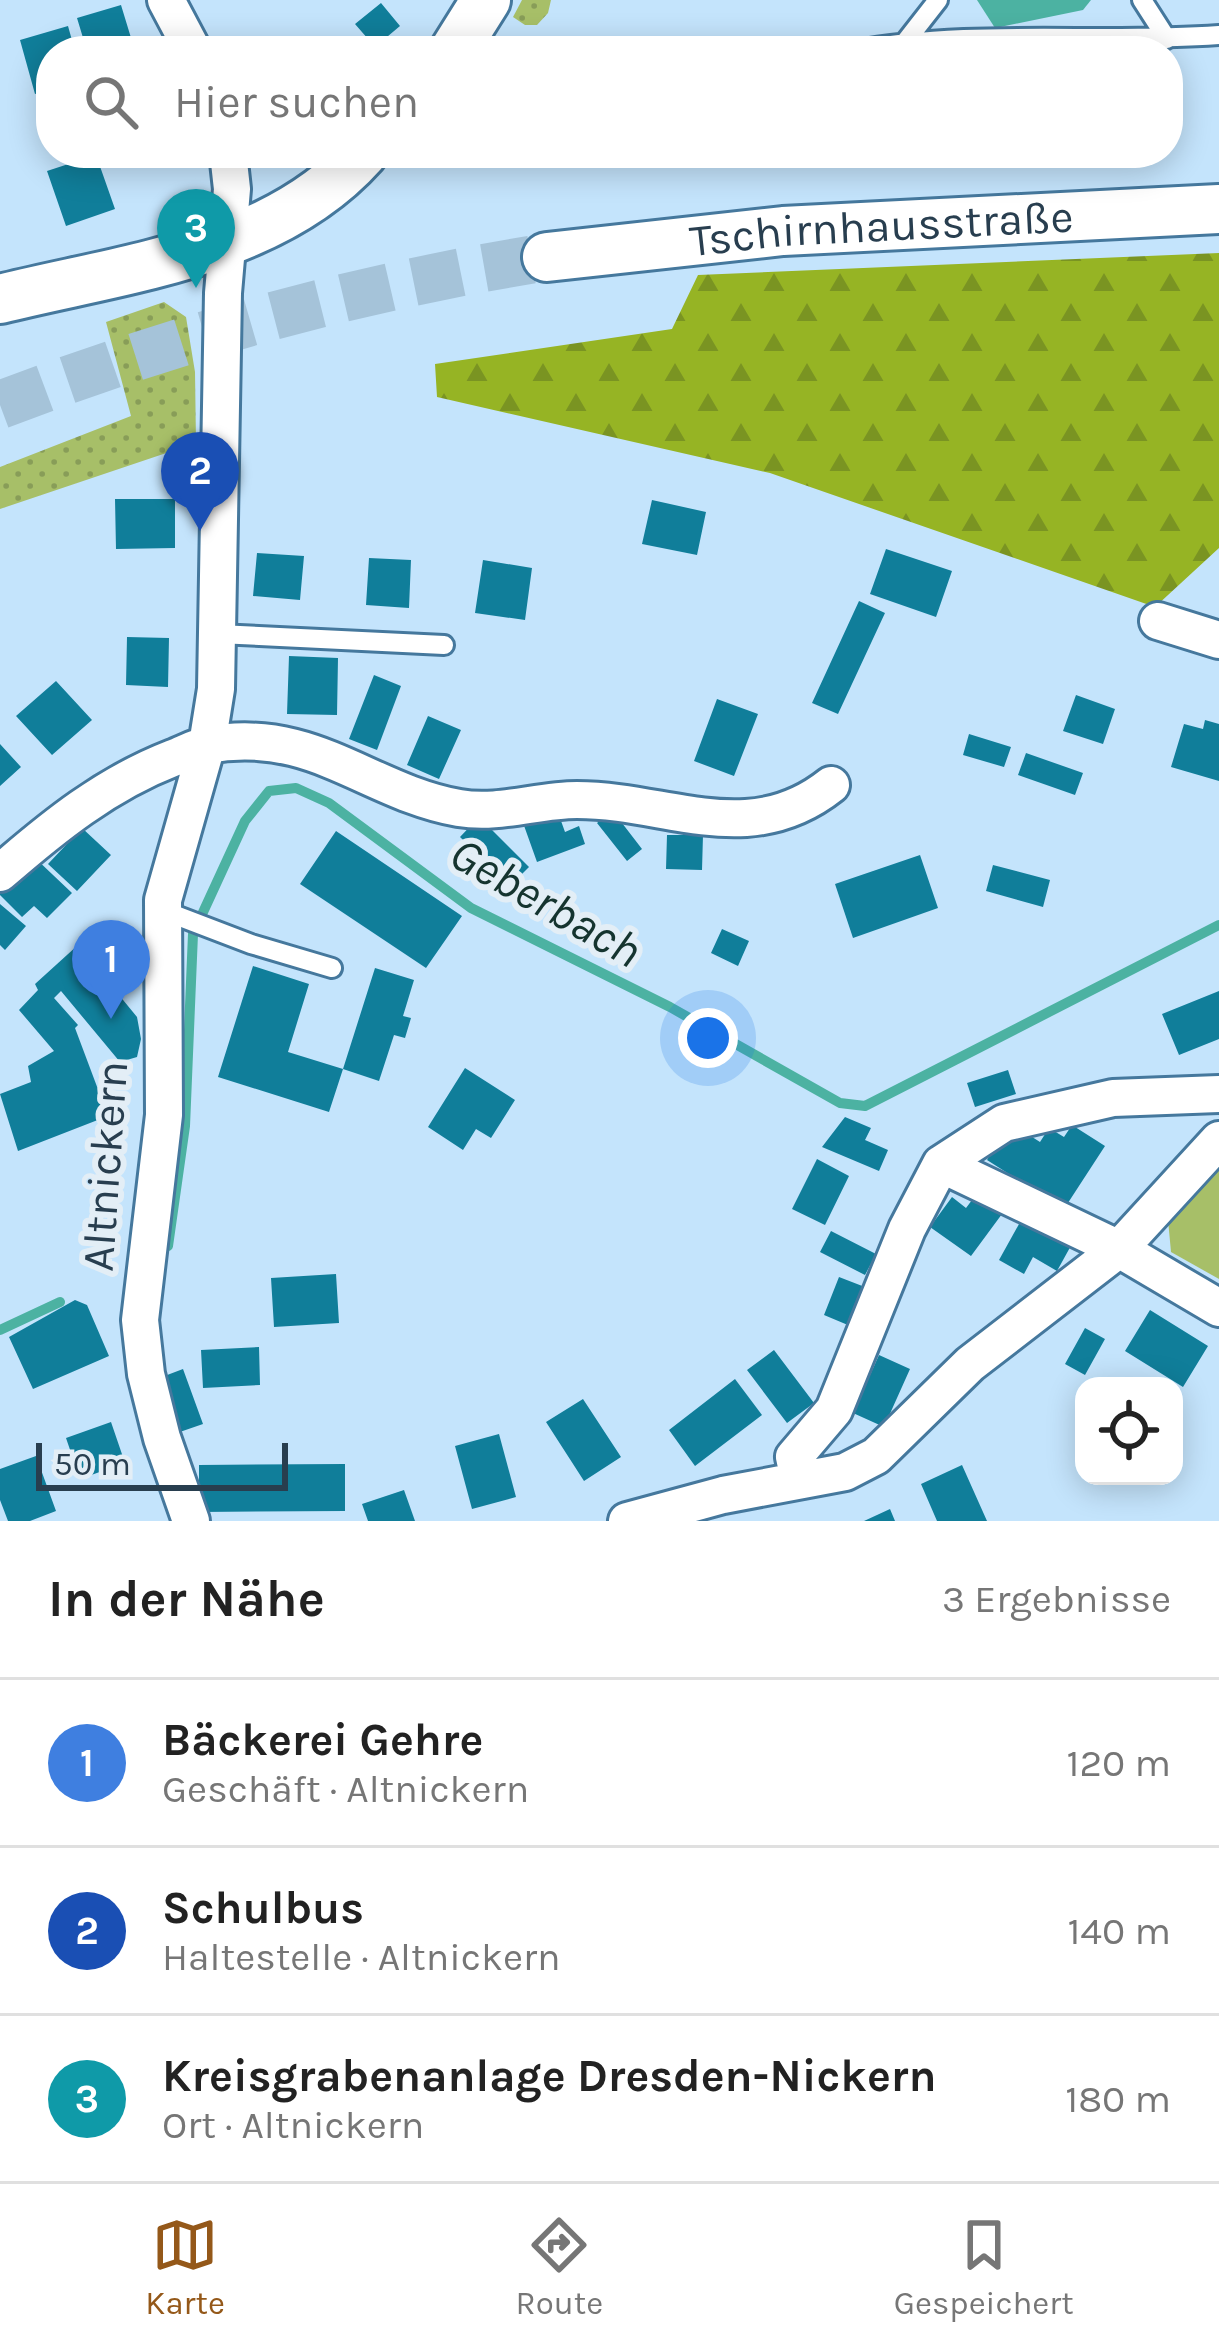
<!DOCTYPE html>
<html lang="de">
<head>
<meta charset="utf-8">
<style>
  :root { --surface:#fff; --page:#f6f6f6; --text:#222; --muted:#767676; --line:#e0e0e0; --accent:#945819 }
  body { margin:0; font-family:Karla,sans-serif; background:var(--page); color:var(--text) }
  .controls { position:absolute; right:36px; bottom:36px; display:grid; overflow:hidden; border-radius:24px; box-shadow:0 6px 30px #0003 }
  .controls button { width:108px; height:108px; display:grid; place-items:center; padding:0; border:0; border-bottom:3px solid var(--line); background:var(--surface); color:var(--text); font:60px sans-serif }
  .scale { position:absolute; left:36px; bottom:30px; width:252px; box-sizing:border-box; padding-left:12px; border:6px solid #283e4f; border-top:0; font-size:33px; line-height:42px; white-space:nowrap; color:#283e4f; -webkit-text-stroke:9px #e3eef6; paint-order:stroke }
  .you { position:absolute; left:708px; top:1038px; width:42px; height:42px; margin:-30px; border:9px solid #fff; border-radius:50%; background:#1a73e8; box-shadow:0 0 0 18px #1a73e833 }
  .badge { display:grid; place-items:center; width:78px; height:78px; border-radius:50%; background:var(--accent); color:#fff; font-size:39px; font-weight:700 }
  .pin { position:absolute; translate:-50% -99px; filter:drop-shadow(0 3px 6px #0008) }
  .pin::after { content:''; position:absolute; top:63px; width:42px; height:36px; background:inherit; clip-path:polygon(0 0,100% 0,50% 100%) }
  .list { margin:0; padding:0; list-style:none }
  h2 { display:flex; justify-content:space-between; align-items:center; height:156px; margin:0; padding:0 48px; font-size:51px }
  h2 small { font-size:39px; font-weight:400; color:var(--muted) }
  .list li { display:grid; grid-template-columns:78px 1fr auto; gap:36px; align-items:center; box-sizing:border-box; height:168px; padding:0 48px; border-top:3px solid var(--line) }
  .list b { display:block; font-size:45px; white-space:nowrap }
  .list p { margin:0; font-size:39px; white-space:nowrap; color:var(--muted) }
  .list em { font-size:39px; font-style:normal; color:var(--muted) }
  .icon { flex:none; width:66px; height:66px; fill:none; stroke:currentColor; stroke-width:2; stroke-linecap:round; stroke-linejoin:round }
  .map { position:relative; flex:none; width:1219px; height:1521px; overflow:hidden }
  .search { position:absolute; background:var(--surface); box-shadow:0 6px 30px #0003; left:36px; right:36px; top:36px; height:132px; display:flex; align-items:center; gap:30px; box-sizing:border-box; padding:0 42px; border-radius:48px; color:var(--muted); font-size:45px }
  .sheet { height:660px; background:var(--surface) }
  nav { display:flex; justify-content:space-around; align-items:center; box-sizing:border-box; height:168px; border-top:3px solid var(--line); background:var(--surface); font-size:33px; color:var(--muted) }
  nav a { display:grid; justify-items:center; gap:6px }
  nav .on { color:var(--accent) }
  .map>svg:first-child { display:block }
</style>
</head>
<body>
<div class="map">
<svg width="1219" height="1521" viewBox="0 0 1219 1521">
  <defs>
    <pattern id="grass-dots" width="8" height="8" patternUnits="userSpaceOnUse" patternTransform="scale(3)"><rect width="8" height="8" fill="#a7bf68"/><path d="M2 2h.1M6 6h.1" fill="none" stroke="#889d58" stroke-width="1.8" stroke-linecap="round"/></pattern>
    <pattern id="forest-firs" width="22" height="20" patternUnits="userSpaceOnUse" patternTransform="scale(3)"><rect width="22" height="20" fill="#96b424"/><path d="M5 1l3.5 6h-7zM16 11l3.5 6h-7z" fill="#7a9422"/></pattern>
  </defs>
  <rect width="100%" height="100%" fill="#c4e4fc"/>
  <path fill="url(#grass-dots)" d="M 522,0 L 551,0 L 548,13 L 537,25 L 525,25 L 513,17 Z
    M 164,302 L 186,317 L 195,372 L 196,443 L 0,509 L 0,467 L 131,416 L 106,322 Z"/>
  <path fill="url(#forest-firs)" d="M 1219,253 L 1219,548 L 1155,607 L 770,473 L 437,397 L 435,364 L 672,329 L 698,275 Z"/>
  <path fill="#a7bf68" d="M 1219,1167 L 1219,1279 L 1171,1252 L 1168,1220 Z"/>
  <path fill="#4cb2a2" d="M 977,0 L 1091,0 L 1083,10 L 995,28 Z"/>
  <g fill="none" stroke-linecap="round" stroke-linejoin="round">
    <path stroke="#4cb2a2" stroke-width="10" d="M 168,1246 L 185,1126 L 193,934 L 245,821 L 269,791 L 296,788 L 329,803 L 471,908 L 670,1007 L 840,1103 L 865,1106 L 1219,925
      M 0,1330 L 60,1302"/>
  </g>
  <path fill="#107e9a" d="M 381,3 L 400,26 L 375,47 L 355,24 Z
    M 121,5 L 135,51 L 87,51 L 77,18 Z
    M 68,26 L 75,51 L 51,51 L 51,90 L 35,94 L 20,40 Z
    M 96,155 L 115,209 L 66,226 L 47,171 Z
    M 115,499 L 175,499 L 175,548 L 116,549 Z
    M 652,500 L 706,512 L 697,555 L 642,544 Z
    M 886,549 L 952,571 L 936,617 L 870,594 Z
    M 257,553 L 304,556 L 300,600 L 253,596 Z
    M 369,558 L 411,560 L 409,608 L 366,605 Z
    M 483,560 L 532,568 L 525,620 L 475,613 Z
    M 859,601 L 885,613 L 838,714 L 812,703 Z
    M 127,637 L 169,638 L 168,687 L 126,685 Z
    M 289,656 L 338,658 L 337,715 L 287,714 Z
    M 374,675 L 401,686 L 377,750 L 349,739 Z
    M 56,681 L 92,720 L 52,755 L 16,716 Z
    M 1076,695 L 1115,709 L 1103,744 L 1063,731 Z
    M 717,699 L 758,714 L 734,776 L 694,761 Z
    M 428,716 L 461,730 L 439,779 L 407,765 Z
    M 1205,720 L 1219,724 L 1219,781 L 1171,767 L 1184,724 L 1203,729 Z
    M 969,734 L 1011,747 L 1004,767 L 963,755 Z
    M 0,744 L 21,767 L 0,786 Z
    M 1026,753 L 1083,773 L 1075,795 L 1018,775 Z
    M 556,807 L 565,832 L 579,826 L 585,844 L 537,862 L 522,820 Z
    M 612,810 L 642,849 L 627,861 L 597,823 Z
    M 479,817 L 529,867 L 510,886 L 460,837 Z
    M 82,828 L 111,855 L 77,891 L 48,864 Z
    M 336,831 L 462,916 L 426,968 L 300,884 Z
    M 667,835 L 703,835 L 702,870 L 666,869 Z
    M 920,855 L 938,908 L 853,938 L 835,884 Z
    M 33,856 L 72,893 L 47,918 L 34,906 L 22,917 L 0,895 L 0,890 Z
    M 993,865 L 1050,880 L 1043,907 L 986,891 Z
    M 0,904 L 26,926 L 5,950 L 0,945 Z
    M 722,929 L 749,941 L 738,966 L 711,953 Z
    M 78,945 L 137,1017 L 141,1039 L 137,1057 L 120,1062 L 61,991 L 54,998 L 78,1025 L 75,1028 L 108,1116 L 18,1151 L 0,1094 L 31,1082 L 28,1066 L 54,1051 L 19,1010 L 38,990 L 35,984 Z
    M 253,966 L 309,984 L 288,1052 L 343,1069 L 329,1112 L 218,1077 Z
    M 375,968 L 414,980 L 403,1016 L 411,1018 L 405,1038 L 394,1035 L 379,1081 L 343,1069 Z
    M 1219,991 L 1219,1039 L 1179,1055 L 1162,1014 Z
    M 465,1068 L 515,1100 L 491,1138 L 476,1129 L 463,1150 L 428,1127 Z
    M 1008,1070 L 1016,1094 L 975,1107 L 967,1083 Z
    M 845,1117 L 871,1128 L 865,1140 L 888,1150 L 879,1171 L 822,1147 Z
    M 1010,1123 L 1040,1142 L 1049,1128 L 1064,1137 L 1072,1125 L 1105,1146 L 1064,1209 L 987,1160 Z
    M 817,1159 L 849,1176 L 825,1225 L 792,1209 Z
    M 975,1196 L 1002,1214 L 971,1256 L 930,1227 L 952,1197 L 966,1208 Z
    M 1024,1215 L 1073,1242 L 1057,1271 L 1033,1257 L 1024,1274 L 999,1260 Z
    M 831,1231 L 876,1254 L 865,1275 L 820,1252 Z
    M 336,1274 L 339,1323 L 274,1327 L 271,1278 Z
    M 839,1277 L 870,1289 L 855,1328 L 824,1315 Z
    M 75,1300 L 87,1305 L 109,1356 L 33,1389 L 9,1337 Z
    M 1150,1310 L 1208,1346 L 1183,1387 L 1125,1351 Z
    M 1085,1328 L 1105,1339 L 1085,1375 L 1065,1364 Z
    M 259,1347 L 260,1385 L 203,1388 L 201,1350 Z
    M 774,1350 L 814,1403 L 787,1423 L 747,1370 Z
    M 879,1355 L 910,1369 L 884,1427 L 853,1413 Z
    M 183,1369 L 203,1424 L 174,1434 L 154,1380 Z
    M 735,1379 L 762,1415 L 695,1466 L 669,1430 Z
    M 583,1399 L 621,1457 L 584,1481 L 546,1422 Z
    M 111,1422 L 125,1463 L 80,1479 L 66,1438 Z
    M 499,1434 L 516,1497 L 472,1509 L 455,1446 Z
    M 36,1456 L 56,1511 L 30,1521 L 8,1521 L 0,1500 L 0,1469 Z
    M 345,1464 L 345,1511 L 199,1512 L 199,1465 Z
    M 962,1465 L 987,1521 L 937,1521 L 921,1484 Z
    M 404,1490 L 415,1521 L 368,1521 L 362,1504 Z
    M 890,1509 L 895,1521 L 864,1521 Z"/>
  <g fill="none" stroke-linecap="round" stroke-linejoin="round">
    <path stroke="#a5c3d9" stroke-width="48" stroke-dasharray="48 24" stroke-linecap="butt" d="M 0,405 C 177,337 360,287 547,257"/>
    <defs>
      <path id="lane" d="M 1142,0 L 1167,39
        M 906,41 L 938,0
        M 853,51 C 973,28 1098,44 1219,35
        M 218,634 L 444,645
        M 162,910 L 251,944 L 332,968"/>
      <path id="street" d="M 166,0 L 193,51
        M 1158,621 L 1219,640
        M 0,873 C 54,826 106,784 173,758 C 184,754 196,747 207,745 C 312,725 368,792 459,808 C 499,815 537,800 577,800 C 668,800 749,850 831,785
        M 941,1164 L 1119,1249 L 1219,1308
        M 799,1480 L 794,1457 L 834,1410 L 907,1229 L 941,1164 L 1004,1123 L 1113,1098 L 1219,1094
        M 191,1521 L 162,1438 L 146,1374 L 140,1320 L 164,1115 L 163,900 L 207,745 L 216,689 L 223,293 L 232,189 L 228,153
        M 627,1521 L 723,1495 L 845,1472 L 876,1456 L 970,1364 L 1119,1249 L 1219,1140"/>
      <g id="secondary">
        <path d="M 454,51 L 486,0"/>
        <path id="s1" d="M 547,257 L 783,231 L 1219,209"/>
        <path d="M 0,299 C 124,268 273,254 363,153"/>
      </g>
    </defs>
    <use href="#lane" stroke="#45789d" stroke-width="24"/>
    <use href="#street" stroke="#45789d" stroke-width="42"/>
    <use href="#secondary" stroke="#45789d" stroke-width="54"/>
    <use href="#lane" stroke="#fff" stroke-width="18"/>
    <use href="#street" stroke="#fff" stroke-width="36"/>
    <use href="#secondary" stroke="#fff" stroke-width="48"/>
  </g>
  <g text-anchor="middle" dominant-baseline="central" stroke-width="12" stroke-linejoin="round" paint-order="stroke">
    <g font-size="45" fill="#283e4f" stroke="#e3eef6">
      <text stroke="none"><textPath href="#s1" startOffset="336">Tschirnhausstraße</textPath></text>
      <text transform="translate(105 1166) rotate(-86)">Altnickern</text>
    </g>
    <g font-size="48" font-style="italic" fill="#15342f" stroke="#e3eef6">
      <text transform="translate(546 902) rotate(30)">Geberbach</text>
    </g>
  </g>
</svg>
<div class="controls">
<button><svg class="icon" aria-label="locate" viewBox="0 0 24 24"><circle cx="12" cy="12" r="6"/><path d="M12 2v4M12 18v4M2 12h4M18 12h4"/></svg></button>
</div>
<div class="scale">50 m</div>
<div class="you"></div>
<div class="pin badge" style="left:111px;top:1019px;background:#3f7fe0">1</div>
<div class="pin badge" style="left:200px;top:531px;background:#1a4fb4">2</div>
<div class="pin badge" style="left:196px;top:288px;background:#0f9aa8">3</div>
<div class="search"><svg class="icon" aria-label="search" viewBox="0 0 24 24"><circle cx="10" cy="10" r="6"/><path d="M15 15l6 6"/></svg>Hier suchen</div>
</div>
<section class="sheet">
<h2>In der Nähe<small>3 Ergebnisse</small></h2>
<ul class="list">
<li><span class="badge" style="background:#3f7fe0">1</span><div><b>Bäckerei Gehre</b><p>Geschäft · Altnickern</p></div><em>120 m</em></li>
<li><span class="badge" style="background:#1a4fb4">2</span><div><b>Schulbus</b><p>Haltestelle · Altnickern</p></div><em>140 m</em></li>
<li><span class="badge" style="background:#0f9aa8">3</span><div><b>Kreisgrabenanlage Dresden-Nickern</b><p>Ort · Altnickern</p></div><em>180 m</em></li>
</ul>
</section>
<nav>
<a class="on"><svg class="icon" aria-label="map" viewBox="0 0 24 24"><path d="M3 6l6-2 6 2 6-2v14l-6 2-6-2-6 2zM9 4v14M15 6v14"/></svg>Karte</a>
<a><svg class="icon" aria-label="directions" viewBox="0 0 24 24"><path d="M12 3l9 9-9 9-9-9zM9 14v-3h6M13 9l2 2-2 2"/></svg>Route</a>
<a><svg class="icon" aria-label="saved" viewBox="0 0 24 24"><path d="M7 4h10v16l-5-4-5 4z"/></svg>Gespeichert</a>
</nav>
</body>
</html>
